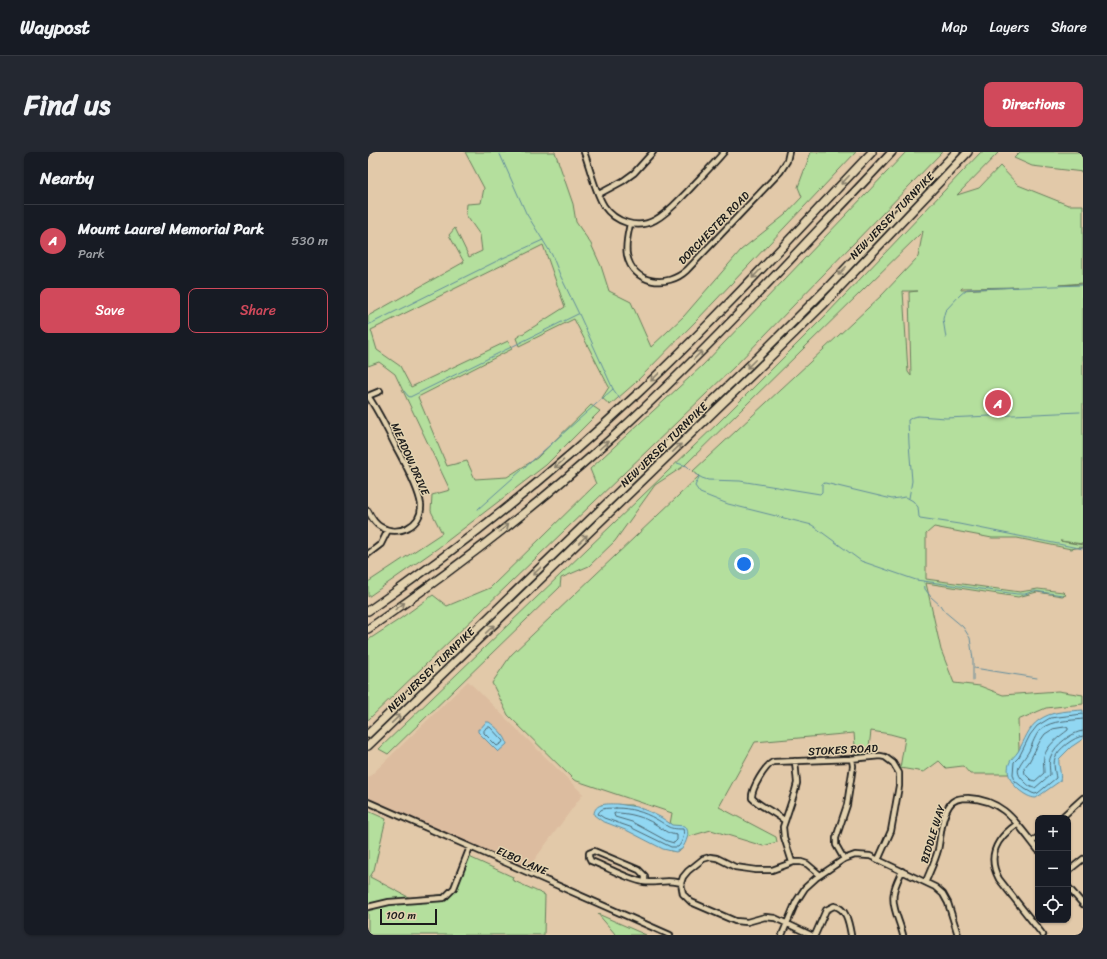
<!DOCTYPE html>
<html lang="en">
<head>
<meta charset="utf-8">
<style>
  :root { --surface:#171b24; --page:#242831; --text:#f1f3f6; --muted:#9ea1a6; --line:#363941; --accent:#d1495b }
  body { margin:0; font-family:Sriracha,sans-serif; background:var(--page); color:var(--text) }
  .controls { position:absolute; right:12px; bottom:12px; display:grid; overflow:hidden; border-radius:8px; box-shadow:0 1px 3px #0004 }
  .controls button { width:36px; height:36px; display:grid; place-items:center; padding:0; border:0; border-bottom:1px solid var(--line); background:var(--surface); color:var(--text); font:20px sans-serif }
  .scale { position:absolute; left:12px; bottom:10px; width:57px; box-sizing:border-box; padding-left:4px; border:2px solid #1c1c1c; border-top:0; font-size:11px; line-height:14px; white-space:nowrap; color:#1c1c1c; -webkit-text-stroke:3px #e3d2af; paint-order:stroke }
  .you { position:absolute; left:376px; top:412px; width:14px; height:14px; margin:-10px; border:3px solid #fff; border-radius:50%; background:#1a73e8; box-shadow:0 0 0 6px #1a73e833 }
  .badge { display:grid; place-items:center; width:26px; height:26px; border-radius:50%; background:var(--accent); color:#fff; font-size:13px; font-weight:700 }
  .pin { position:absolute; translate:-50% -50%; border:2px solid #fff; box-shadow:0 1px 4px #0006 }
  .list { margin:0; padding:0; list-style:none }
  h2 { display:flex; justify-content:space-between; align-items:center; height:52px; margin:0; padding:0 16px; font-size:17px }
  h2 small { font-size:13px; font-weight:400; color:var(--muted) }
  .list li { display:grid; grid-template-columns:26px 1fr auto; gap:12px; align-items:center; box-sizing:border-box; height:72px; padding:0 16px; border-top:1px solid var(--line) }
  .list b { display:block; font-size:15px; white-space:nowrap }
  .list p { margin:0; font-size:13px; white-space:nowrap; color:var(--muted) }
  .list em { font-size:13px; font-style:normal; color:var(--muted) }
  .actions { display:flex; gap:8px; padding:12px 16px }
  .actions a { flex:1; padding:9px 0; border:1px solid var(--accent); border-radius:8px; text-align:center; font-size:14px; color:var(--accent) }
  .actions .main { background:var(--accent); color:#fff }
  .icon { flex:none; width:22px; height:22px; fill:none; stroke:currentColor; stroke-width:2; stroke-linecap:round; stroke-linejoin:round }
  .map { position:relative; flex:none; width:715px; height:783px; overflow:hidden; border-radius:8px }
  header { display:flex; align-items:center; gap:24px; box-sizing:border-box; height:56px; padding:0 20px; background:var(--surface); border-bottom:1px solid var(--line) }
  header strong { font-size:19px }
  nav { display:flex; gap:22px; margin-inline-start:auto; font-size:14px }
  .intro { display:flex; align-items:center; justify-content:space-between; box-sizing:border-box; height:96px; padding:0 24px }
  h1 { margin:0; font-size:28px }
  .button { padding:10px 18px; border-radius:8px; background:var(--accent); color:#fff; font-size:14px; font-weight:700 }
  main { display:flex; gap:24px; padding:0 24px }
  aside { flex:1; background:var(--surface); border-radius:8px; box-shadow:0 1px 3px #0004 }
  .map>svg:first-child { display:block }
</style>
</head>
<body>
<header>
<strong>Waypost</strong>
<nav><a>Map</a><a>Layers</a><a>Share</a></nav>
</header>
<div class="intro"><h1>Find us</h1><a class="button">Directions</a></div>
<main>
<aside>
<h2>Nearby<small></small></h2>
<ul class="list">
<li><span class="badge">A</span><div><b>Mount Laurel Memorial Park</b><p>Park</p></div><em>530 m</em></li>
</ul>
<div class="actions"><a class="main">Save</a><a>Share</a></div>
</aside>
<div class="map">
<svg width="715" height="783" viewBox="0 0 715 783">
  <rect width="100%" height="100%" fill="#e2c9a9"/>
  <filter id="ink" filterUnits="userSpaceOnUse"><feTurbulence type="fractalNoise" baseFrequency=".025" numOctaves="2"/><feDisplacementMap in="SourceGraphic" scale="8" xChannelSelector="R" yChannelSelector="G"/><feConvolveMatrix kernelMatrix="1 2 1 2 8 2 1 2 1" color-interpolation-filters="sRGB"/></filter>
  <g filter="url(#ink)">
    <path fill="#dcbc9f" d="M 100,529 L 215,642 L 158,719 L 0,647 L 0,626 Z"/>
    <path fill="#b4df9d" stroke="#687e5c" fill-rule="evenodd" d="M 97,0 L 187,0 L 205,52 L 208,70 L 223,92 L 233,114 L 241,139 L 263,150 L 283,195 L 316,164 L 373,98 L 417,63 L 434,45 L 430,35 L 443,0 L 488,0 L 329,168 L 266,232 L 242,253 L 234,246 L 241,235 L 206,167 L 151,194 L 148,186 L 197,155 L 175,93 L 3,178 L 9,198 L 32,214 L 43,235 L 140,189 L 144,197 L 50,245 L 79,314 L 99,309 L 107,327 L 139,325 L 169,306 L 223,253 L 232,259 L 178,313 L 70,396 L 0,445 L 0,430 L 74,381 L 63,359 L 64,343 L 82,338 L 27,222 L 11,210 L 0,214 L 0,164 L 96,110 L 81,83 L 87,76 L 101,105 L 114,99 L 112,83 L 98,63 L 99,52 L 113,51 L 116,36 Z
      M 538,0 L 574,0 L 366,215 L 0,568 L 0,488 L 29,469 L 65,443 L 79,454 L 122,436 L 228,332 L 222,317 L 335,213 Z
      M 613,0 L 631,0 L 589,43 L 611,36 L 632,14 L 650,33 L 700,53 L 715,53 L 715,131 L 691,133 L 715,132 L 715,392 L 692,389 L 715,393 L 715,396 L 713,395 L 703,397 L 649,386 L 624,386 L 566,375 L 558,382 L 558,427 L 652,440 L 670,437 L 695,440 L 698,443 L 694,444 L 669,440 L 650,445 L 558,431 L 573,498 L 586,531 L 612,534 L 635,543 L 690,539 L 715,543 L 715,552 L 678,556 L 650,568 L 651,598 L 641,622 L 602,622 L 595,614 L 578,616 L 571,609 L 556,620 L 532,616 L 537,586 L 522,582 L 503,579 L 500,604 L 488,606 L 486,581 L 387,590 L 351,655 L 408,685 L 409,690 L 395,694 L 343,678 L 319,685 L 313,698 L 303,699 L 226,662 L 233,653 L 263,653 L 302,672 L 304,661 L 206,628 L 140,563 L 124,531 L 143,503 L 331,324 L 325,319 L 514,143 L 550,105 L 555,79 L 316,314 L 287,333 L 247,389 L 221,414 L 193,426 L 192,435 L 20,602 L 11,597 L 350,271 L 456,165 ZM 649,135 L 593,138 L 593,137 L 594,136 ZM 535,139 L 550,139 L 541,140 L 543,224 L 540,220 Z
      M 652,0 L 715,0 L 715,20 L 664,14 L 646,6 Z
      M 0,659 L 18,667 L 6,718 L 2,725 L 44,747 L 84,741 L 99,704 L 145,725 L 144,728 L 177,743 L 176,783 L 0,783 Z
      M 230,762 L 278,783 L 248,783 Z"/>
    <path fill="#91d7f2" stroke="#628c9c" d="M 715,558 L 715,587 L 703,595 L 691,607 C 690,614 694,622 692,629 L 668,646 C 662,646 656,642 651,638 C 643,631 636,619 643,608 C 646,604 650,601 652,596 C 659,583 662,572 676,565 C 687,559 703,559 715,558 Z
      M 118,570 L 121,570 C 127,574 139,585 139,592 L 130,600 L 110,580 L 110,577 L 112,577 Z
      M 250,652 L 269,655 L 282,660 L 294,666 L 304,673 L 317,674 C 323,681 318,690 314,697 L 308,700 L 295,697 L 260,679 L 234,669 L 226,663 C 226,650 241,652 250,652 Z"/>
    <g fill="none" stroke-linecap="round" stroke-linejoin="round">
      <path stroke="#4b6772" stroke-width="1" d="M 715,562 L 682,566 L 669,574 L 662,583 L 651,605 L 646,610 L 645,622 L 647,629 L 657,637 L 664,641 L 667,642 L 670,641 L 688,626 C 687,620 685,612 687,606 C 690,597 706,585 715,584
        M 715,567 C 701,569 684,568 673,577 C 667,583 665,591 661,599 C 654,611 643,618 657,630 C 660,633 663,636 667,636 L 682,623 C 682,617 680,610 683,604 C 687,593 704,580 715,579
        M 119,575 L 122,575 L 135,589 L 134,591 L 129,594 L 116,581 L 116,579 Z
        M 698,575 L 700,576 L 700,578 C 691,585 679,593 676,605 C 675,610 676,616 676,621 L 667,629 L 663,628 L 657,622 L 656,616 L 661,610 L 672,589 L 677,582 L 685,577 Z
        M 248,656 C 262,656 276,660 288,667 C 301,674 298,677 315,677 C 317,683 314,691 310,695 L 303,695 L 262,675 L 236,666 L 230,662 C 233,654 241,657 248,656 Z
        M 248,661 C 261,661 276,665 287,672 C 295,677 299,682 309,683 L 309,688 L 306,691 L 299,689 L 264,670 L 247,665 L 246,662 Z"/>
      <path stroke="#628c9c" stroke-width="1" d="M 131,0 L 158,61 L 184,103 L 192,123 L 211,162 L 245,237 L 252,247
        M 0,173 L 135,106 L 175,88
        M 578,186 L 575,167 L 577,159 L 592,143 L 599,137 L 715,133
        M 36,239 L 40,244 L 42,245 L 210,162
        M 309,311 L 319,314 L 327,322 L 334,326 L 340,328 L 372,329 L 452,342 L 454,340 L 454,332 L 457,331 L 524,347 L 538,345 L 545,349 L 550,355 L 551,365 L 552,366 L 591,372 L 715,397
        M 331,325 L 327,334 L 332,341 L 360,352 L 444,373 L 493,409 L 548,428 L 649,442 L 657,442 L 666,439 L 695,443
        M 541,346 L 544,329 L 541,292 L 540,268 L 545,265 L 550,264 L 578,266 L 712,260
        M 110,357 L 245,237
        M 556,429 L 557,437 L 563,445 L 572,453 L 576,459 L 595,475 L 602,486 L 605,508 L 605,529
        M 606,516 L 669,526"/>
      <defs>
        <path id="minor" d="M 216,0 C 222,16 227,40 236,54 C 247,70 269,78 287,68 C 300,61 309,50 319,40 C 331,27 344,14 356,0
          M 231,42 L 255,29 L 266,21 L 285,0
          M 262,72 C 260,82 257,93 259,103 C 265,132 299,137 319,118 L 412,20 L 419,9 L 421,0
          M 0,244 L 12,239
          M 0,359 C 3,365 7,372 13,375 C 30,385 54,374 53,353 C 51,336 36,310 28,295 C 19,277 11,260 0,244
          M 0,402 L 13,392 L 20,378
          M 0,650 L 302,783
          M 693,666 L 715,646
          M 417,669 C 407,660 391,654 384,646 C 383,637 397,614 405,610 L 482,607 L 512,604 L 517,605 L 525,611 L 531,621 L 531,634 L 523,679 L 510,708
          M 649,672 C 629,686 618,703 631,727 L 675,783
          M 664,690 L 670,685
          M 476,707 L 468,693 L 468,686 L 479,653 L 485,614 L 484,607
          M 424,710 L 416,685 L 415,675 L 427,639 L 429,631 L 427,609
          M 534,719 C 531,726 527,733 526,740 C 523,754 532,770 535,783
          M 700,719 L 715,707
          M 558,729 C 562,719 567,709 570,698 C 573,684 573,666 581,654 C 585,647 592,646 600,646 C 637,648 649,672 670,698
          M 277,730 L 277,724 L 271,718 L 226,699 L 221,701 L 221,705 L 223,709 C 239,715 259,727 276,730 C 289,732 299,726 313,731
          M 700,735 L 715,752
          M 0,755 L 21,750 L 76,746 L 86,736 L 102,695
          M 414,783 L 428,750 L 437,736 L 448,726 L 476,707 L 487,703 L 502,704 L 567,735 L 575,742 L 580,751 L 590,783
          M 443,783 L 407,766 L 397,765 L 379,770 L 367,769 L 323,750 L 315,742 L 313,731 L 315,725 L 320,719 L 335,707 L 342,705 L 349,706 L 367,715 L 388,718 L 404,718 L 426,710 L 433,710 L 439,712 L 452,723
          M 447,783 L 458,758 L 466,754 C 479,756 481,772 483,783"/>
        <path id="highway" d="M 0,459 C 94,394 184,322 267,244 C 350,166 426,82 504,0
          M 0,477 C 86,418 170,353 247,283 C 319,217 386,146 453,75 C 477,50 501,25 524,0
          M 0,582 L 390,205 L 461,134 L 588,0
          M 0,594 L 386,221 L 455,153 L 600,0"/>
      </defs>
      <use href="#minor" stroke="#1c1c1c" stroke-width="8"/>
      <use href="#highway" stroke="#1c1c1c" stroke-width="10"/>
      <use href="#minor" stroke="#e3d2af" stroke-width="4.5"/>
      <use href="#highway" stroke="#e3d2af" stroke-width="7"/>
    </g>
    <defs><path id="oneway-shaft" d="M-6 0H5M1.5-3L5.5 0L1.5 3" fill="none" stroke-width="1.6" stroke-linecap="round" stroke-linejoin="round"/></defs>
    <g stroke="#89806d">
      <use href="#oneway-shaft" transform="translate(477 28) rotate(134)"/>
      <use href="#oneway-shaft" transform="translate(474 119) rotate(134)"/>
      <use href="#oneway-shaft" transform="translate(388 122) rotate(134)"/>
      <use href="#oneway-shaft" transform="translate(330 203) rotate(-45)"/>
      <use href="#oneway-shaft" transform="translate(383 212) rotate(135)"/>
      <use href="#oneway-shaft" transform="translate(287 225) rotate(136)"/>
      <use href="#oneway-shaft" transform="translate(236 293) rotate(-42)"/>
      <use href="#oneway-shaft" transform="translate(309 296) rotate(-44)"/>
      <use href="#oneway-shaft" transform="translate(191 312) rotate(140)"/>
      <use href="#oneway-shaft" transform="translate(136 376) rotate(-39)"/>
      <use href="#oneway-shaft" transform="translate(215 387) rotate(-44)"/>
      <use href="#oneway-shaft" transform="translate(169 419) rotate(136)"/>
      <use href="#oneway-shaft" transform="translate(32 454) rotate(-36)"/>
      <use href="#oneway-shaft" transform="translate(122 477) rotate(-44)"/>
      <use href="#oneway-shaft" transform="translate(28 567) rotate(-44)"/>
    </g>
  </g>
  <g text-anchor="middle" dominant-baseline="central" stroke-width="3" stroke-linejoin="round" paint-order="stroke">
    <g font-size="11" fill="#1c1c1c" stroke="#e3d2af">
      <text transform="translate(524 64) rotate(-46)">NEW JERSEY TURNPIKE</text>
      <text transform="translate(346 76) rotate(-46)">DORCHESTER ROAD</text>
      <text transform="translate(296 293) rotate(-44)">NEW JERSEY TURNPIKE</text>
      <text transform="translate(42 307) rotate(66)">MEADOW DRIVE</text>
      <text transform="translate(63 518) rotate(-44)">NEW JERSEY TURNPIKE</text>
      <text transform="translate(475 598) rotate(-3)">STOKES ROAD</text>
      <text transform="translate(565 682) rotate(-73)">BIDDLE WAY</text>
      <text transform="translate(154 709) rotate(24)">ELBO LANE</text>
    </g>
  </g>
</svg>
<div class="controls">
<button>+</button>
<button>−</button>
<button><svg class="icon" aria-label="locate" viewBox="0 0 24 24"><circle cx="12" cy="12" r="6"/><path d="M12 2v4M12 18v4M2 12h4M18 12h4"/></svg></button>
</div>
<div class="scale">100 m</div>
<div class="you"></div>
<div class="pin badge" style="left:630px;top:251px">A</div>
</div>
</main>
</body>
</html>
